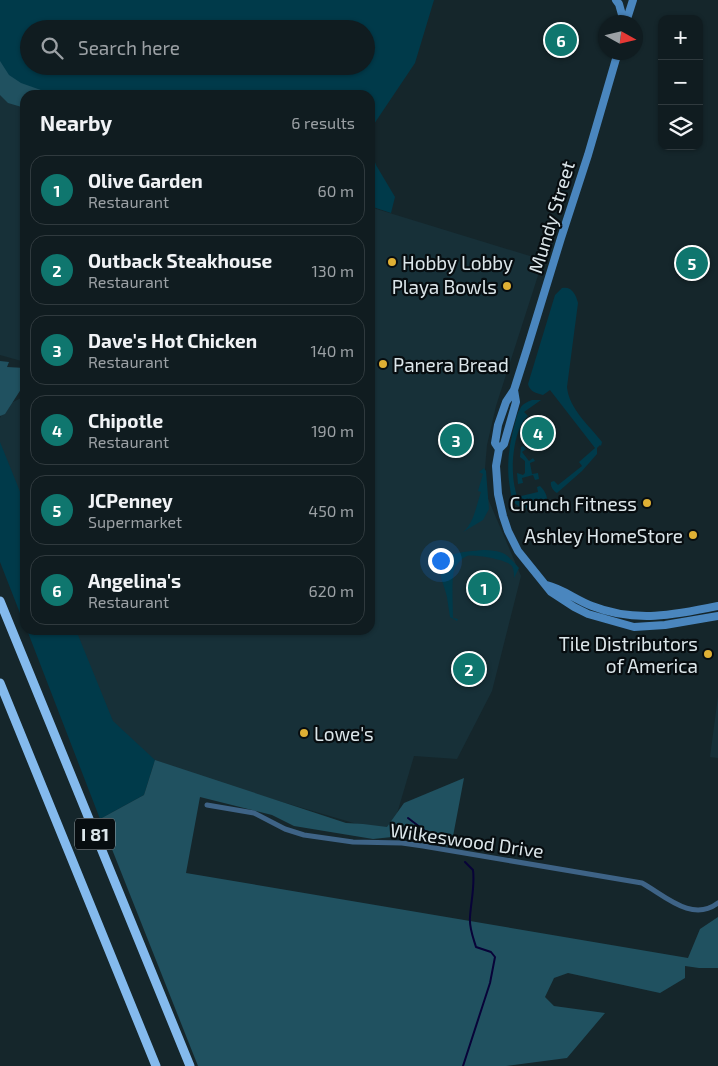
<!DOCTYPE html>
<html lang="en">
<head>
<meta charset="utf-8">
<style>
  :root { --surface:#101c20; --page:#192529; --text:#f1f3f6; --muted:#9ca1a5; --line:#303a3e; --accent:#0f766e }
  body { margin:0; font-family:"Exo 2",sans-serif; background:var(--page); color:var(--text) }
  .controls { position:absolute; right:15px; top:15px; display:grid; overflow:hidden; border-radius:10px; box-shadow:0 1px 4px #0004 }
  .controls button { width:45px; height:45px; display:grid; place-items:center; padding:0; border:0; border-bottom:1px solid var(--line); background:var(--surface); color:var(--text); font:25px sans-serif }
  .compass { position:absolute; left:598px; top:15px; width:45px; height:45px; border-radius:50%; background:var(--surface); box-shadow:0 1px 4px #0004; rotate:98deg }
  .you { position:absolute; left:440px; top:560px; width:18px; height:18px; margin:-12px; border:4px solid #fff; border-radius:50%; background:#1a73e8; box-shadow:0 0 0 8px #1a73e833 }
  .badge { display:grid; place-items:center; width:32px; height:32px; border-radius:50%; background:var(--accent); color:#fff; font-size:16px; font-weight:700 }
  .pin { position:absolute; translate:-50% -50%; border:2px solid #fff; box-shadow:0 1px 5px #0006 }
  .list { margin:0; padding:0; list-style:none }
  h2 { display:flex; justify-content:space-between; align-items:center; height:65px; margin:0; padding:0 20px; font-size:21px }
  h2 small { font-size:16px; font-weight:400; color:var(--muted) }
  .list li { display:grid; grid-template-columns:32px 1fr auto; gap:15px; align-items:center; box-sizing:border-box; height:70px; margin:0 10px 10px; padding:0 10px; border:1px solid var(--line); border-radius:15px }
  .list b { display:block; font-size:19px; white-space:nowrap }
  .list p { margin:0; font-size:16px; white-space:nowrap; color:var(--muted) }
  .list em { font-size:16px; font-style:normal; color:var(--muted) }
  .icon { flex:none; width:28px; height:28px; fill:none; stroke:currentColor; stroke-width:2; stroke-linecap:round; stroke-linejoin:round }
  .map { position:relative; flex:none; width:718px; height:1066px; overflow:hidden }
  .search { position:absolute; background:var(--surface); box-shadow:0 1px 4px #0004; left:20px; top:20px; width:355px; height:55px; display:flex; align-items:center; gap:12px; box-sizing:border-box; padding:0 18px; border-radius:28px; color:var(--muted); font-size:19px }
  .panel { position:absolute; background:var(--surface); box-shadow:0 1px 4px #0004; left:20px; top:90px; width:355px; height:545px; border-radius:15px }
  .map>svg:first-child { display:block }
</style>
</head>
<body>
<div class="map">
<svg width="718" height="1066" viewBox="0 0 718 1066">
  <rect width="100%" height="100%" fill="#15262b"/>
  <path fill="#173038" d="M 0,86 L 25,95 L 25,362 L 0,355 Z
    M 370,207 L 543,260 L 496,406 L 487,445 L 485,468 L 486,494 L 521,576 L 492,691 L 457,759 L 414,756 L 391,834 L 153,764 L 111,723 L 73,630 L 370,630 Z
    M 25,396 L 25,510 L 0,449 L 0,418 L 2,413 L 11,403 Z
    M 718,696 L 718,758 L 710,757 Z"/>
  <path fill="#003a4a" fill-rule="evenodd" d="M 0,0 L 434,0 L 415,63 L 370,130 L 370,95 L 36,95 L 0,78 ZM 29,29 L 366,29 L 366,66 L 29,66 Z
    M 370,147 L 376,165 L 395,197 L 391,213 L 370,206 Z
    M 562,288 C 572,286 576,295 578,303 L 567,387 C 569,409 589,425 602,442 L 601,446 L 600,445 L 597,448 L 597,454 L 582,471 L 557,493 C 553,491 550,486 551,482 L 554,481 L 558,485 L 582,466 L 579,462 L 595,448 L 550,390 L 543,395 C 536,393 530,392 528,384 L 555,295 Z
    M 532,400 L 541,400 L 524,412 L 528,416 C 515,427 512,458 513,473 C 513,481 515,489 517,497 L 538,492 L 537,487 L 540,486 C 543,489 547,494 547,499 C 545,510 524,511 517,505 C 512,501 511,495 510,488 C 506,466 509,445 515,423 C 516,419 517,413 520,409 C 522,404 527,402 532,400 Z
    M 0,442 L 25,504 L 25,626 L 0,562 Z
    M 523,446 L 526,449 L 522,452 L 529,461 L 533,458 L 535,461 L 530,463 L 532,474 L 538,473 L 539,479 L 535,480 L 533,475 L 522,478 L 523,483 L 518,484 L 517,473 L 523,475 L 525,473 L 525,461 L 520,457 L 521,447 Z
    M 484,468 L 486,471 L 489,509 L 483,520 L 463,532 C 474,523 476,506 481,492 L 478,491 L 483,474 L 479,472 Z
    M 484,550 C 504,551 506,553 519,568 L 514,578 C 514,574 514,570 512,566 C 508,560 474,554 467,556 C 462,558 458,563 455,567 C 451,576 453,606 453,618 L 458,619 L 457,621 L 450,617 C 449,611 448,604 447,597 C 444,582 431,564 452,555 C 461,551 474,551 484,550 Z
    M 27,630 L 76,630 L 113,721 L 155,760 L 144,795 L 100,819 Z"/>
  <path fill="#205160" d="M 0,61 L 9,75 L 21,83 L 55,95 L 25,95 L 25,108 L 8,103 L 0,95 Z
    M 0,361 L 9,362 L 7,367 L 25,368 L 25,383 L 5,414 L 0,416 Z
    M 155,760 L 346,823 L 363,824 L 387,827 L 404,803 L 464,778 L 451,847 L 392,837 L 373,839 L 294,826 L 272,815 L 200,797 L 186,873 L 688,958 L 700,929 L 718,917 L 718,968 L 699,968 L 685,966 L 685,978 L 660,993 L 568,973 L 554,978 L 545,997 L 554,1006 L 605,1013 L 567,1058 L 506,1066 L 198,1066 L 100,819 L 144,795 Z"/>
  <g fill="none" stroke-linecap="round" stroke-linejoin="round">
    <path stroke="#080338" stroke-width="2" d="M 408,818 L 441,843
      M 463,1066 L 490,983 L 495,957 L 491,952 L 476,947 C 473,937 469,928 470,917 C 471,901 475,886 473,870 L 465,862"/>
    <path stroke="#3e6386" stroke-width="5" d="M 207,805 L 254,813 L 285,829 L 304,835 L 353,842 L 402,843 L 423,846 L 642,883 C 664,895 692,923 718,903"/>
    <path stroke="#4a86be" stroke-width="8" d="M 616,0 L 619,4 L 624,22
      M 626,22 L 633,0
      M 514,390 L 516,402 L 504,444 L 499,449 L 496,466 L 498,494 L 503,516 L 508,531 L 518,551 L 551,592 L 574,607 L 588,614 L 634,627 L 665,625 L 718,616
      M 499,449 L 495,443 L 498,425 L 506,402 L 514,390 L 527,349 L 561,238 L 588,155 L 618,52
      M 546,585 C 563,589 576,600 592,606 C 635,623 675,615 718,606"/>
    <path stroke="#84baed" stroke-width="9" d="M 0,601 L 190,1066
      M 0,683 L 156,1066"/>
  </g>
  <g fill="#dfb034" stroke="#070d10" stroke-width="2">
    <circle cx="392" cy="262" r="5"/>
    <circle cx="507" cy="286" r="5"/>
    <circle cx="383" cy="364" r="5"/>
    <circle cx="647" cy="503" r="5"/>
    <circle cx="693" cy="535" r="5"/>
    <circle cx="708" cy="654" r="5"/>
    <circle cx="304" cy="733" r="5"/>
  </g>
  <g text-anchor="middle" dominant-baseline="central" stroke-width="4.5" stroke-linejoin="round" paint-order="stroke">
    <rect fill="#070d10" stroke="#9ca5a9" stroke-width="1" x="75" y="818.5" width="40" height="31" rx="4"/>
    <g font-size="18" font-weight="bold" fill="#dce6ea">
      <text x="95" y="834">I 81</text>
    </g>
    <g font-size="19" fill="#dce6ea" stroke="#070d10">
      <text transform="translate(551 217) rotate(-73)">Mundy Street</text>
      <text transform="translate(467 840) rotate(8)">Wilkeswood Drive</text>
    </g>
    <g font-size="19" fill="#dce6ea" stroke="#070d10" text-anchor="end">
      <text x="402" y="262" text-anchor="start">Hobby Lobby</text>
      <text x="497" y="286">Playa Bowls</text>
      <text x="393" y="364" text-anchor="start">Panera Bread</text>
      <text x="637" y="503">Crunch Fitness</text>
      <text x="683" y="535">Ashley HomeStore</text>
      <text x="698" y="643">Tile Distributors<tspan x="698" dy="22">of America</tspan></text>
      <text x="314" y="733" text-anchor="start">Lowe's</text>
    </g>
  </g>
</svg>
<div class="controls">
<button>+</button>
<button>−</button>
<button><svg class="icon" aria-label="layers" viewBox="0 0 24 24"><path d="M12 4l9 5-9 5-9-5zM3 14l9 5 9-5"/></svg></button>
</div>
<svg class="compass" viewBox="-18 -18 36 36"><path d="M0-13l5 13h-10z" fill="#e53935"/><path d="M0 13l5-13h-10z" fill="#9ca1a5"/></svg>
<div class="you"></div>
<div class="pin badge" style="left:484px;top:588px">1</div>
<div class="pin badge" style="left:469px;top:669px">2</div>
<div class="pin badge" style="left:456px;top:440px">3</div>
<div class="pin badge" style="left:538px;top:433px">4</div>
<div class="pin badge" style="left:692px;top:263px">5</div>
<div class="pin badge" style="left:561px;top:40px">6</div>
<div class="search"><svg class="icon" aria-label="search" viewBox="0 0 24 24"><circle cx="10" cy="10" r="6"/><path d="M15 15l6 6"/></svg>Search here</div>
<section class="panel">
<h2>Nearby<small>6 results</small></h2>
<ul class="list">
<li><span class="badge">1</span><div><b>Olive Garden</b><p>Restaurant</p></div><em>60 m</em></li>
<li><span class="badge">2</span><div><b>Outback Steakhouse</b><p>Restaurant</p></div><em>130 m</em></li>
<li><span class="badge">3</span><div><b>Dave's Hot Chicken</b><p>Restaurant</p></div><em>140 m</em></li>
<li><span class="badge">4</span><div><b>Chipotle</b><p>Restaurant</p></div><em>190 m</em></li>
<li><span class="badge">5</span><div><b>JCPenney</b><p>Supermarket</p></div><em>450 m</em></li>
<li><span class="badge">6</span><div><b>Angelina's</b><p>Restaurant</p></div><em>620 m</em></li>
</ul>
</section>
</div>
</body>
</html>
